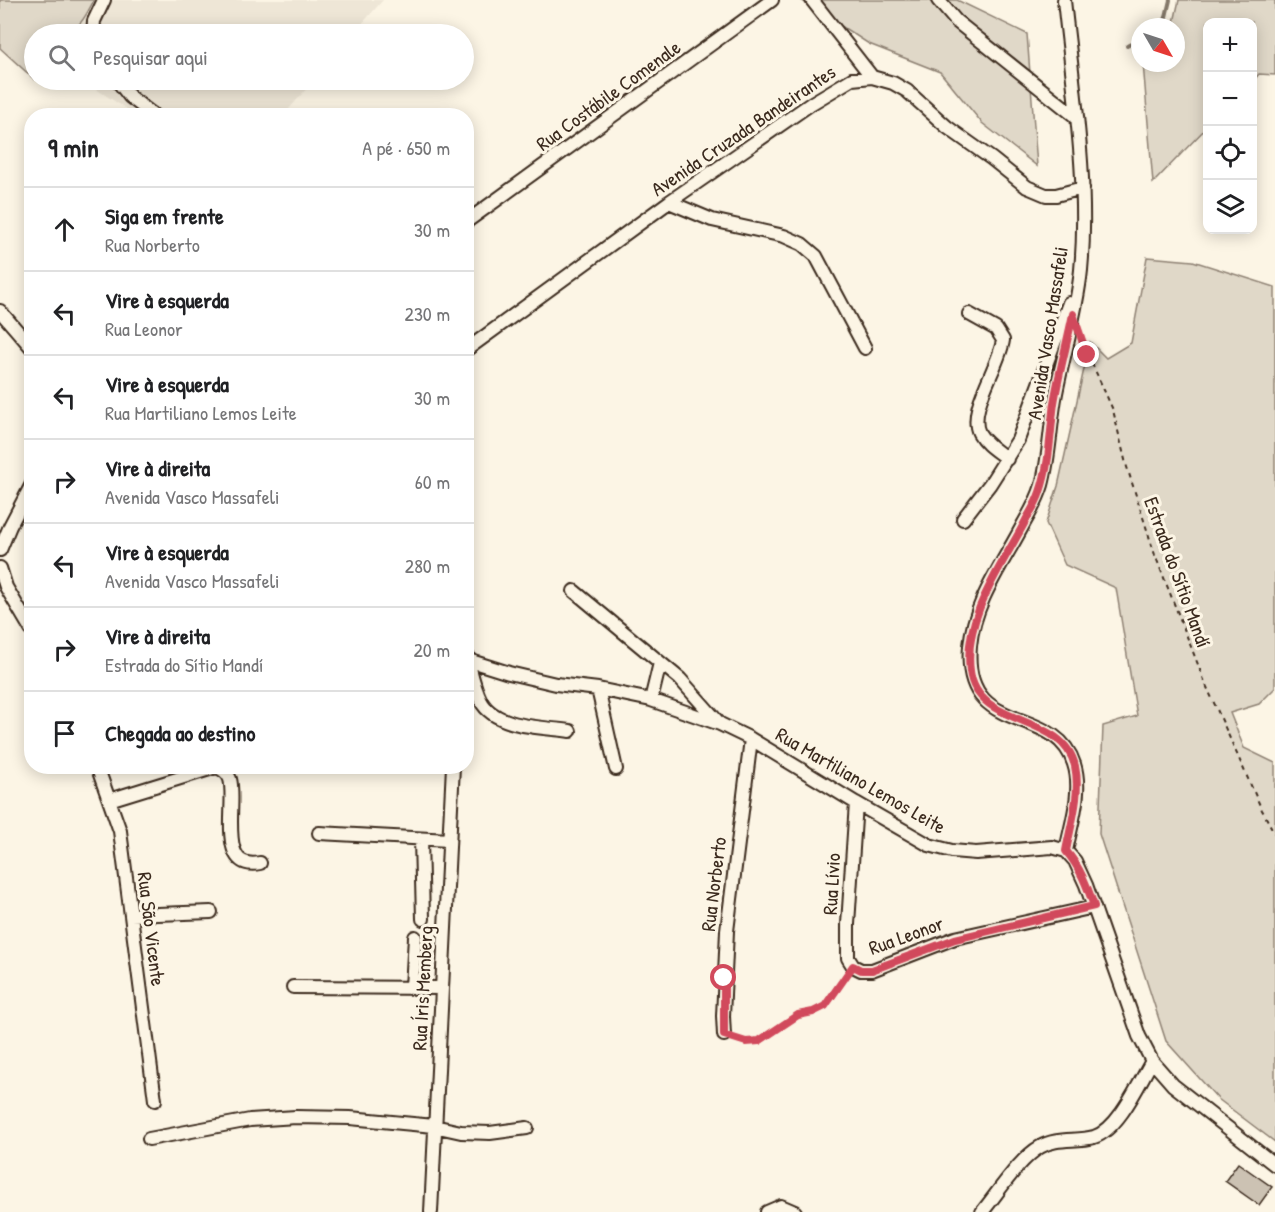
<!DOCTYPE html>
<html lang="pt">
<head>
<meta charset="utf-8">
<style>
  :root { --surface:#fff; --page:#f6f6f6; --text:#202124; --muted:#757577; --line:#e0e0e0 }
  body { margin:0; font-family:"Patrick Hand",sans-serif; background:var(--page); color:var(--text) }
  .controls { position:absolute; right:18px; top:18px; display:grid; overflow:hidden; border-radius:12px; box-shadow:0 3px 15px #0003 }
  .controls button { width:54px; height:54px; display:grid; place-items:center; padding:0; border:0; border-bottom:2px solid var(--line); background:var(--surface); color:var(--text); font:30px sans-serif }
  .compass { position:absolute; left:1131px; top:18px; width:54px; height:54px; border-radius:50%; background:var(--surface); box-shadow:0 3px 15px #0003; rotate:129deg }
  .stop { position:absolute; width:18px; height:18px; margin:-14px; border:4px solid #d1495b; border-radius:50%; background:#fff }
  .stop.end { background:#d1495b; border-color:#fff; box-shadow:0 2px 6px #0008 }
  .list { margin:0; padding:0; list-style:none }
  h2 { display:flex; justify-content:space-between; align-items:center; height:78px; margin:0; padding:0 24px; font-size:26px }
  h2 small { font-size:20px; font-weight:400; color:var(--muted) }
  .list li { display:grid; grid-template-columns:39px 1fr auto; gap:18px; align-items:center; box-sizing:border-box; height:84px; padding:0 24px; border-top:2px solid var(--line) }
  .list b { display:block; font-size:22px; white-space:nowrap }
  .list p { margin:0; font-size:20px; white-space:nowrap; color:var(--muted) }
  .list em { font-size:20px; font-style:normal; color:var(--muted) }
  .icon { flex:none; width:33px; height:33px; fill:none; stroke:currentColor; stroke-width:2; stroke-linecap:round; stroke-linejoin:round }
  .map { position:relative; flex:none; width:1275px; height:1212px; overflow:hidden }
  .search { position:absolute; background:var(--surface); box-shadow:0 3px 15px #0003; left:24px; top:24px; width:450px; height:66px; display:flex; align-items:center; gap:15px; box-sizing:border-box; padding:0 21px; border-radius:33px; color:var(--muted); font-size:22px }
  .panel { position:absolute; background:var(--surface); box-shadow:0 3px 15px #0003; left:24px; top:108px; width:450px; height:666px; border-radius:24px }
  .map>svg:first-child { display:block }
</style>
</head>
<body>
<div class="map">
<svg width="1275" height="1212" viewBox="0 0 1275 1212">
  <rect width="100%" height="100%" fill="#fcf5e5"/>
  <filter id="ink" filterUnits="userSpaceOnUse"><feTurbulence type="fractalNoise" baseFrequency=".0167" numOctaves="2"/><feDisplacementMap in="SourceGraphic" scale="12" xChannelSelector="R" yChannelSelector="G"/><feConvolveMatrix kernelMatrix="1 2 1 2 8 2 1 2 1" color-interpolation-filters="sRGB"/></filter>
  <g filter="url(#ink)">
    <path fill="#eee6d6" d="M 0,0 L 383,0 L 353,34 L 34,34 Z
      M 82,80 L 314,80 L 283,116 L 136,115 Z"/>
    <path fill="#e0d8c8" stroke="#8e8173" stroke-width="1.5" d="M 0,0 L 94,0 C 76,35 73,34 34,34 L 34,79 L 0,48 Z
      M 801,0 L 957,0 L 1027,34 L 1037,166 L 982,123 L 940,72 L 869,44 Z
      M 1179,0 L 1275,0 L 1275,75 L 1259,74 L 1253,81 L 1252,22 L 1208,22 L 1207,127 L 1153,183 L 1143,63 L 1176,63 L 1176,27 L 1173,27 Z
      M 1147,257 L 1193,261 L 1275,287 L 1275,688 L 1259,704 L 1230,713 L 1244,748 L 1275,763 L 1275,1142 L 1218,1099 L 1166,1041 L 1099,834 L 1103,726 L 1137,716 L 1116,588 L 1065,565 L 1046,523 L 1058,486 L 1090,342 L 1106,358 L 1131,343 Z"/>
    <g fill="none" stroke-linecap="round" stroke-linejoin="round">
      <path stroke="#85796b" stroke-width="4" d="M 1160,27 L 1164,25 L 1170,0
        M 1127,46 L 1140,39"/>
    </g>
    <path fill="#ccc2b3" stroke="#3b2a1e" stroke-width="1.5" d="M 1238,1163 L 1272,1187 L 1259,1205 L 1225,1181 Z"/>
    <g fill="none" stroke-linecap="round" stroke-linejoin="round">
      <defs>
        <path id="minor" d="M 812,0 L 872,77
          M 938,0 L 956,21 L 1075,116
          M 1064,0 C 1073,87 1089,183 1081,270 C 1077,311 1064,352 1056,393 C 1050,424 1050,455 1042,485 C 1038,499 1031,511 1024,523 C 1004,562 974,601 970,646 C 962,739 1055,702 1074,764 C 1083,791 1071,824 1066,851
          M 93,34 L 94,21 L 104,0
          M 117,80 L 130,97 L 155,116
          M 669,202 L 712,220 L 784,236 L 802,244 L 816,256 L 865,348
          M 466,222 L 772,0
          M 0,311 L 32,348
          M 969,314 L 996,329 L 1003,340 C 1000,365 967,410 979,433 C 985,444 997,451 1007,459
          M 466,350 L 669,202 L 812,103 L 852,79 L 872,77 L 893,83 L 907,91 L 947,127 L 992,159 L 1027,187 L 1046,195 L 1056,195 L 1083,188
          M 963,519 L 990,484 L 1018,440 L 1069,303
          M 0,550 L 10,526 L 32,484
          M 0,568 L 6,587 L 32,631
          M 574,591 L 680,679 L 719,723
          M 466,656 L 474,662 L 509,673 L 556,684 L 598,689 L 651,700 L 720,724 L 751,739 L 856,803 L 929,845 L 952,851 L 976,853 L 1052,847 L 1066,851 L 1075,861 L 1086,885 L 1139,1036 L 1152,1061 L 1173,1085 L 1275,1165
          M 467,657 C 471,671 474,688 481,701 C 495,728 543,727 570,731
          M 598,689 L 616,769
          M 651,700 L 660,663
          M 97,766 L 120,831 L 155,1100
          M 109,800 L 216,767 C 222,769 228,773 230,779 C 237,803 216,872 260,863
          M 856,803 L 848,924 L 848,958 L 853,966 L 861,970 L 872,970 L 955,938 L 1094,907
          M 319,833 L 449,840
          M 421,839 L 423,919
          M 131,915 L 211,912
          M 293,987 L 442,988
          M 412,987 L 415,937
          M 724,1035 L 723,1016 L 727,931 L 751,739
          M 149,1139 L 250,1120 L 296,1117 L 350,1118 L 434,1126 L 461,1132 L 490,1133 L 527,1128
          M 431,1212 L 453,766
          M 767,1212 L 781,1206 L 795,1212
          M 982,1212 C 997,1194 1020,1158 1040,1147 C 1056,1137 1077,1142 1094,1137 C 1119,1129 1139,1083 1152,1061"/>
      </defs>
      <use href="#minor" stroke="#3b2a1e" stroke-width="16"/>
      <path stroke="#3b2a1e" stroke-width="2" stroke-dasharray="4.5 4.5" stroke-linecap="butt" d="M 1081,339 L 1113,410 L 1126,464 L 1155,555 L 1206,685 L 1262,810 L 1275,834
        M 734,1038 C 765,1048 772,1027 797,1016 C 806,1012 816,1012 824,1006 C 833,999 840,985 846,976"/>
      <use href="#minor" stroke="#fcf5e5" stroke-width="12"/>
    </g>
  </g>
  <g fill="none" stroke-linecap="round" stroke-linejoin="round" filter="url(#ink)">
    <path stroke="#d1495b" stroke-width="8" d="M 724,978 L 724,1035 L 746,1042 L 759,1041 L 798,1015 L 813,1012 L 825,1006 L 853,966 L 861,970 L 872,970 L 955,939 L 1094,906 C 1087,886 1080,867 1066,851 C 1071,824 1081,794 1075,766 C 1063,712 977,729 970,671 C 963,616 1002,566 1026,520 C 1031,511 1037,502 1040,492 C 1050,463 1050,433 1054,403 C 1059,373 1067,343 1073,314 L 1087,355"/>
  </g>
  <g text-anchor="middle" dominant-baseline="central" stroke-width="6" stroke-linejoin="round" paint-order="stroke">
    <g font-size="20" fill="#3b2a1e" stroke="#fcf5e5">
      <text transform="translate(608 95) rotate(-36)">Rua Costábile Comenale</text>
      <text transform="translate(743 130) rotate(-34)">Avenida Cruzada Bandeirantes</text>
      <text transform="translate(1047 333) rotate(-81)">Avenida Vasco Massafeli</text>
      <text transform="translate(1178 572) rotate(70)">Estrada do Sítio Mandí</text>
      <text transform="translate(861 780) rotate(30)">Rua Martiliano Lemos Leite</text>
      <text transform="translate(713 884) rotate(-83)">Rua Norberto</text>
      <text transform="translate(831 884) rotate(-87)">Rua Lívio</text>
      <text transform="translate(152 929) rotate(83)">Rua São Vicente</text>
      <text transform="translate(906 935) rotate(-20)">Rua Leonor</text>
      <text transform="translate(422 988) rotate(-87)">Rua Íris Memberg</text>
    </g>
  </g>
</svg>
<div class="controls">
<button>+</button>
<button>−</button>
<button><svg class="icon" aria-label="locate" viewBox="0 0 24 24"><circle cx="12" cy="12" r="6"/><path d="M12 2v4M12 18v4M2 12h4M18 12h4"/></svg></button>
<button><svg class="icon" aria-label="layers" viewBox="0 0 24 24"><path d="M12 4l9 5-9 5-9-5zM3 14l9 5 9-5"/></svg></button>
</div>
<svg class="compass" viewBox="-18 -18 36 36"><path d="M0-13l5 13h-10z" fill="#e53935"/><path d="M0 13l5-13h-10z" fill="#757577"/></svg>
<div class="stop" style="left:724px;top:978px"></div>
<div class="stop end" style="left:1087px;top:355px"></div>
<div class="search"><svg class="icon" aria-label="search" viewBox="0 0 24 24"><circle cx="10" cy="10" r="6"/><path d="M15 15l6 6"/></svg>Pesquisar aqui</div>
<section class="panel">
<h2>9 min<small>A pé · 650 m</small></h2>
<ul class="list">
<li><svg class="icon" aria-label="ahead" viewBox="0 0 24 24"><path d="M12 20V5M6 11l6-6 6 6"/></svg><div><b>Siga em frente</b><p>Rua Norberto</p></div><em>30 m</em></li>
<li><svg class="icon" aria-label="left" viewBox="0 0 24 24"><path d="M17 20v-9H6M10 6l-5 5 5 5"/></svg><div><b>Vire à esquerda</b><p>Rua Leonor</p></div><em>230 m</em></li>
<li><svg class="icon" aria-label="left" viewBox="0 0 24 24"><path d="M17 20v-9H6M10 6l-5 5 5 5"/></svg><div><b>Vire à esquerda</b><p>Rua Martiliano Lemos Leite</p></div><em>30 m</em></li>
<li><svg class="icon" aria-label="right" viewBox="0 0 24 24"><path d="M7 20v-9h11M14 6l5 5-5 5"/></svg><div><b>Vire à direita</b><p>Avenida Vasco Massafeli</p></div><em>60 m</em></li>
<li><svg class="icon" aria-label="left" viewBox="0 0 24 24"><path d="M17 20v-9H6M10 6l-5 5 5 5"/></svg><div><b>Vire à esquerda</b><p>Avenida Vasco Massafeli</p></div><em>280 m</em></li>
<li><svg class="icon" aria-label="right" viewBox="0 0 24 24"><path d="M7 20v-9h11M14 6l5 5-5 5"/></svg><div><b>Vire à direita</b><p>Estrada do Sítio Mandí</p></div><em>20 m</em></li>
<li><svg class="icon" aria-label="arrive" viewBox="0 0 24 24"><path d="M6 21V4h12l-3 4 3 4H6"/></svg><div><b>Chegada ao destino</b></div></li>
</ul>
</section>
</div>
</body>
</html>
